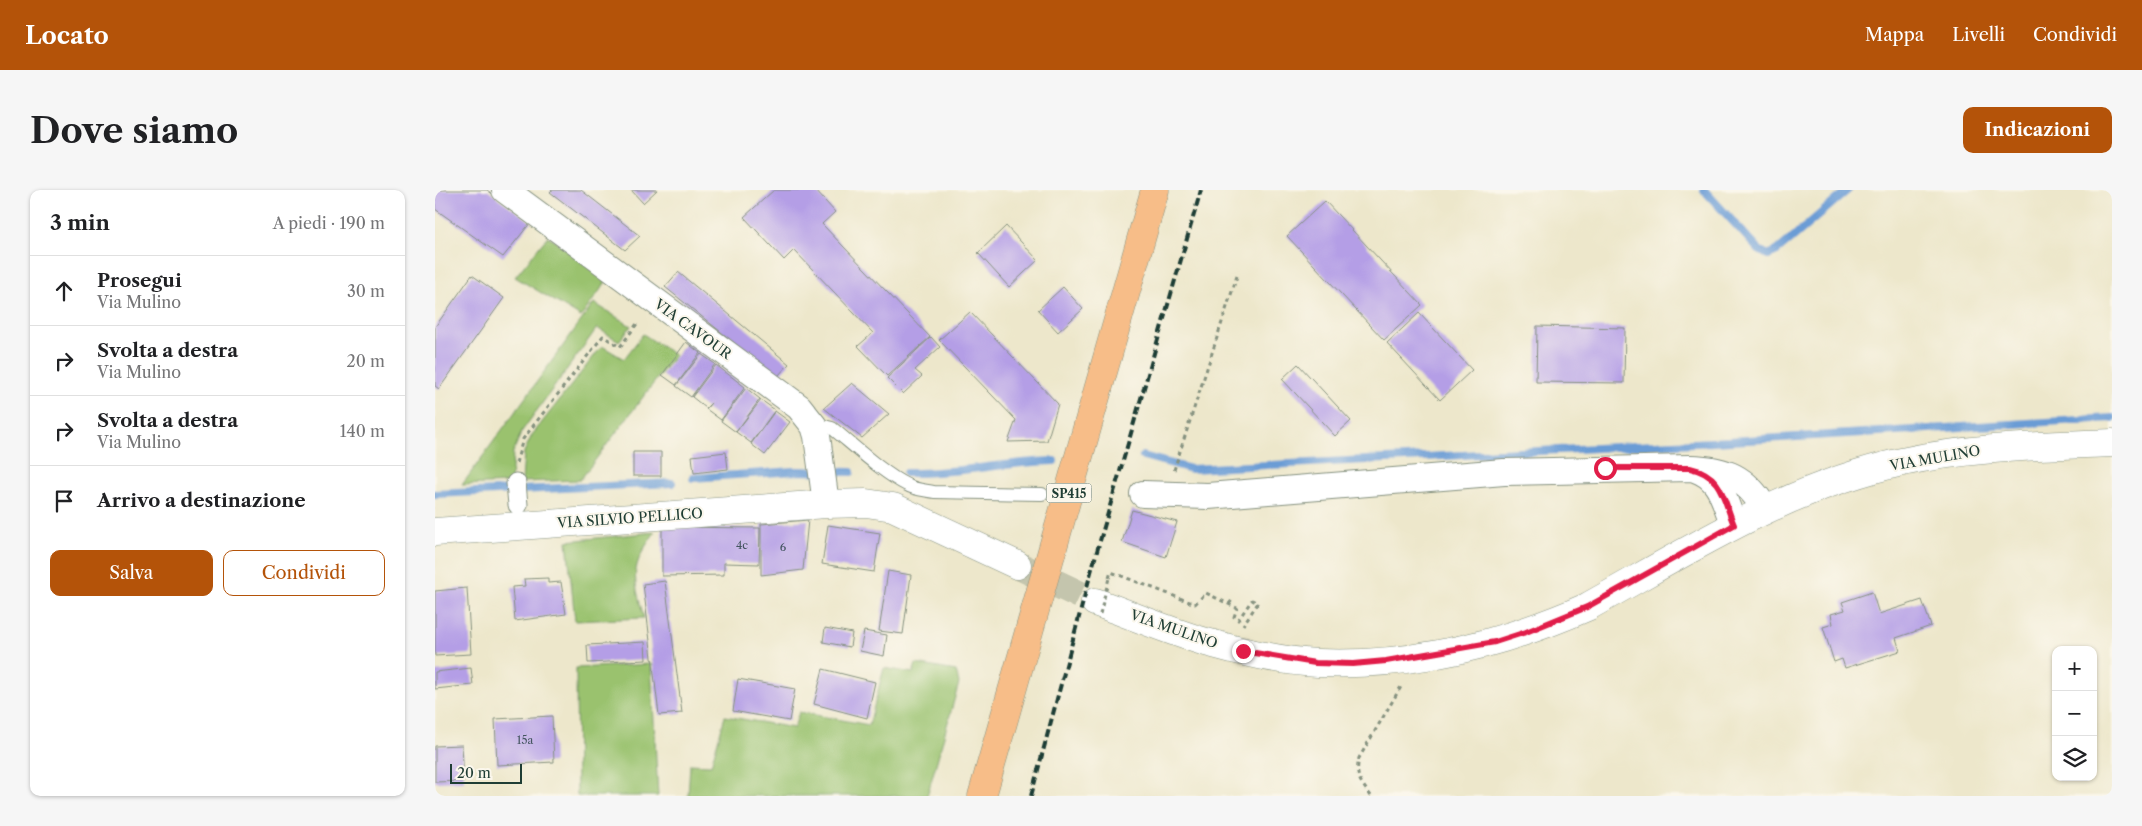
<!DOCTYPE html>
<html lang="it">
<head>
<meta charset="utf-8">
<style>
  :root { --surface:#fff; --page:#f6f6f6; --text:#202124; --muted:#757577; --line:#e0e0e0; --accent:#b45309 }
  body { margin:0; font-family:"Libre Caslon Text",serif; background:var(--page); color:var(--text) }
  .controls { position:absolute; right:15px; bottom:15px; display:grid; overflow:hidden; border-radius:10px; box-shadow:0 1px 4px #0004 }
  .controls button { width:45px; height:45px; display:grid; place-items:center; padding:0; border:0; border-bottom:1px solid var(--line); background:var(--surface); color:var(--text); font:25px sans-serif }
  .scale { position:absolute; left:15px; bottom:12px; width:72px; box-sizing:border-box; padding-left:5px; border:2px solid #1f3d34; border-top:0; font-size:14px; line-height:18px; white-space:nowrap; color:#1f3d34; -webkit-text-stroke:4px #fbf7ec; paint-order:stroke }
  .stop { position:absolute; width:15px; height:15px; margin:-11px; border:4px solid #e11d48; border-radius:50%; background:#fff }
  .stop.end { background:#e11d48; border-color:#fff; box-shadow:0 1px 5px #0008 }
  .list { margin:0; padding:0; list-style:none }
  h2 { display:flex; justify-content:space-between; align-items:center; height:65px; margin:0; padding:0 20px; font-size:21px }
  h2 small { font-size:16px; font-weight:400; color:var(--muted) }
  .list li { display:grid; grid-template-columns:32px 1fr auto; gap:15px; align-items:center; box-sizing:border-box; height:70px; padding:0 20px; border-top:1px solid var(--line) }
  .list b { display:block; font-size:19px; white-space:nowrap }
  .list p { margin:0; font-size:16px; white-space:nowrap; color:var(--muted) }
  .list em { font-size:16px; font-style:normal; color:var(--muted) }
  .actions { display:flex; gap:10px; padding:15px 20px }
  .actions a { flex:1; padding:11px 0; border:1px solid var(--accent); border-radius:10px; text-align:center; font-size:18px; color:var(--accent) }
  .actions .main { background:var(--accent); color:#fff }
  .icon { flex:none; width:28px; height:28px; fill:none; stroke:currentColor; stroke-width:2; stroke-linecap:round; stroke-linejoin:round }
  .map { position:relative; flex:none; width:1677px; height:606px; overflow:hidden; border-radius:10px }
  header { display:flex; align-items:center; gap:30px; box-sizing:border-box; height:70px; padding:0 25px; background:var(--accent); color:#fff }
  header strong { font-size:24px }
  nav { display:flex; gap:28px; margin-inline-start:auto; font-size:18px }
  .intro { display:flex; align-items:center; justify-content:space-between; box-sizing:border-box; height:120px; padding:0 30px }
  h1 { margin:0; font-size:35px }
  .button { padding:12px 22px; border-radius:10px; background:var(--accent); color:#fff; font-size:18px; font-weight:700 }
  main { display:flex; gap:30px; padding:0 30px }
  aside { flex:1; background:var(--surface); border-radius:10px; box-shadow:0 1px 4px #0004 }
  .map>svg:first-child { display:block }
</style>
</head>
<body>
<header>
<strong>Locato</strong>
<nav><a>Mappa</a><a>Livelli</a><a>Condividi</a></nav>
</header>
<div class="intro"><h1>Dove siamo</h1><a class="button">Indicazioni</a></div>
<main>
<aside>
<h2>3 min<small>A piedi · 190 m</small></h2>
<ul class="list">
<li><svg class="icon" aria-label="ahead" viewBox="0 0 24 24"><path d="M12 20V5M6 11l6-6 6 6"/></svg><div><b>Prosegui</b><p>Via Mulino</p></div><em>30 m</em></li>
<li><svg class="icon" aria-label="right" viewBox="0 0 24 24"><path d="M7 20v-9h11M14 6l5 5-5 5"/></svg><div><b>Svolta a destra</b><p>Via Mulino</p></div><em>20 m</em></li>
<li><svg class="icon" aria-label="right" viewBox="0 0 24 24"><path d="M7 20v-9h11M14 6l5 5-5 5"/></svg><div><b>Svolta a destra</b><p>Via Mulino</p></div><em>140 m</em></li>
<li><svg class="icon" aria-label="arrive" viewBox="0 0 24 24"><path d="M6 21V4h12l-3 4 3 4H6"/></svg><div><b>Arrivo a destinazione</b></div></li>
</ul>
<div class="actions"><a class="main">Salva</a><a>Condividi</a></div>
</aside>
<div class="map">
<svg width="1677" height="606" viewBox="0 0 1677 606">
  <rect width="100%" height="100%" fill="#fbf7ec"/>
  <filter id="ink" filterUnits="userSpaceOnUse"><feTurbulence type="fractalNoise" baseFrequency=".02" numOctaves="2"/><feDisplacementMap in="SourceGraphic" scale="10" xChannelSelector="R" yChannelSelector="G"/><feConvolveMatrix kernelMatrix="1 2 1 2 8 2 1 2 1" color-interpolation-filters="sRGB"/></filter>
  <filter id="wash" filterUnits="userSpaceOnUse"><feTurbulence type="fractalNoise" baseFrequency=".0096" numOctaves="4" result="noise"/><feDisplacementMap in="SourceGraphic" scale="20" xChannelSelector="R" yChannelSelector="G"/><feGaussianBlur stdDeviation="1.12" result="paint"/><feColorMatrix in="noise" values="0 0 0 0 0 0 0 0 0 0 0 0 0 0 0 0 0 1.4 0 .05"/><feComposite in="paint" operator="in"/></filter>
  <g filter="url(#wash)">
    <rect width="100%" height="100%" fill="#ede7cb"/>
    <path fill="#9ac26e" stroke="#5c8051" d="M 113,46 L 173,89 L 146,127 L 80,87 Z
      M 159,113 L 196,136 L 184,151 L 162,138 L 87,241 L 78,262 L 76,293 L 27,295 Z
      M 208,144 L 240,165 L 145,290 L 87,292 L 89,262 L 97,245 L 167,156 L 189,169 Z
      M 220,342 C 194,379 198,386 209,428 L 140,431 L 132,351 Z
      M 216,474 L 223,606 L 142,606 L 141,478 Z
      M 481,474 L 521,481 L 524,493 L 492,606 L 253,606 L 255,574 L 276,575 L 290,526 L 359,538 L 364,522 L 434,535 L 449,478 L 478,483 Z"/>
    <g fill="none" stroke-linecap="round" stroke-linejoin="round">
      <path stroke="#6a9cd5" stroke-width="8" d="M 1269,0 L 1324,60 L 1333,65 L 1342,61 L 1413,0
        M 708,266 L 756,279 L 1278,252 L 1677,228
        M 471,283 C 521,284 570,272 619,271
        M 258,288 L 359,281 L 416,282
        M 0,304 L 237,293"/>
    </g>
    <g id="blocks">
      <path fill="#b49ee6" d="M 0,0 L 52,0 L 96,32 L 68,67 L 0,19 Z
        M 117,0 L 146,0 L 205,46 L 190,60 L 115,2 Z
        M 196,0 L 222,0 L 208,13 Z
        M 339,0 L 380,0 L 400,22 L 387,34 L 495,147 L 452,186 L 423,156 L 438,143 L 359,60 L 349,70 L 309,27 Z
        M 890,11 L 987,115 L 949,150 L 852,46 Z
        M 571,36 L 603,70 L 574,97 L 543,63 Z
        M 243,82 L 354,174 L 342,187 L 230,97 Z
        M 37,85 L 69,108 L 4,199 L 0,196 L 0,137 Z
        M 628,97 L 648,119 L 623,142 L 603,120 Z
        M 535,122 L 623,214 L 612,251 L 573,252 L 581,230 L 504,150 Z
        M 984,123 L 1037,180 L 1005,210 L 952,153 Z
        M 1102,136 L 1190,138 L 1189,193 L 1101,192 Z
        M 496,147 L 505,157 L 480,180 L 487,186 L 468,204 L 452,188 Z
        M 251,152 L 265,163 L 241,195 L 227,185 Z
        M 266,164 L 280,174 L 256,207 L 241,196 Z
        M 863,174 L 916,231 L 900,246 L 847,189 Z
        M 281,175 L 310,197 L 286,230 L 271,219 L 276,213 L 271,218 L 257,207 Z
        M 417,193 L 454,224 L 427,248 L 389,218 Z
        M 311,198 L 325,209 L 301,242 L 286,231 Z
        M 326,210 L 340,220 L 316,253 L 301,242 Z
        M 340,221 L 355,232 L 330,265 L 316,254 Z
        M 198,262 L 226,262 L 226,286 L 198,286 Z
        M 291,262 L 293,279 L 259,283 L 257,266 Z
        M 697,320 L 742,332 L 731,367 L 687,352 Z
        M 373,330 L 368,380 L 326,385 L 326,334 Z
        M 393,335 L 445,343 L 439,382 L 387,374 Z
        M 227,337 L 325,338 L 324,374 L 289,373 L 289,385 L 227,386 Z
        M 453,381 L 476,385 L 468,444 L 444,441 Z
        M 113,388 L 113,393 L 126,392 L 131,424 L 80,431 L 77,397 L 90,396 L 89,389 Z
        M 230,391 L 247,523 L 224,525 L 208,394 Z
        M 32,398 L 36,464 L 0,466 L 0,401 Z
        M 1437,402 L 1444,424 L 1487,410 L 1496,436 L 1461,448 L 1465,461 L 1410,478 L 1407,469 L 1399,472 L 1388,437 L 1398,434 L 1396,424 L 1410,420 L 1407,412 Z
        M 390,438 L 417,443 L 415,457 L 388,452 Z
        M 429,441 L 452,445 L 449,466 L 425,461 Z
        M 210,452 L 211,470 L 153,473 L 152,455 Z
        M 36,478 L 38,495 L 0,499 L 0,482 Z
        M 388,479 L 440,492 L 432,528 L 379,514 Z
        M 303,489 L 360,499 L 354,531 L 298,521 Z
        M 117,526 L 119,572 L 62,575 L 60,529 Z
        M 27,555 L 29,591 L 0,592 L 0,556 Z"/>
    </g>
  </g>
  <g filter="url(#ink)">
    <use href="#blocks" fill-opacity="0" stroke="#869280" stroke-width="1"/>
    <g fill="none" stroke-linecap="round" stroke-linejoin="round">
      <path stroke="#c4c5ad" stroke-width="28" stroke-dasharray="28 14" stroke-linecap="butt" d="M 582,375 L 660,412"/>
      <defs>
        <path id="service" d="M 379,236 L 385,235 L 397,238 C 418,255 449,284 472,295 C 480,300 490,300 499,302 L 607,304"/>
        <path id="pedestrian" d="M 81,293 L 83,315"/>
        <path id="minor" d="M 70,0 L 364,217 L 379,236 L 382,246 L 391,314
          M 1260,279 C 1287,288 1289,312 1299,335
          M 708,304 L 773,306 L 1069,282 L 1255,278 C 1291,279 1311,287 1330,319"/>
        <path id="tertiary" d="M 0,342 L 391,314 L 431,313 L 458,317 L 582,375
          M 660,412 C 697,425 733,441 771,452 C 802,461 851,472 883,473 C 976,477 1068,454 1152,417 C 1253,361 1352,297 1467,272 C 1536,257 1607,256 1677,253"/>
        <path id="primary" d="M 547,606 L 720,0"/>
      </defs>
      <use href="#service" stroke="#869280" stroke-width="14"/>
      <use href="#pedestrian" stroke="#869280" stroke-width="21"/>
      <use href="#minor" stroke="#869280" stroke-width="28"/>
      <use href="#tertiary" stroke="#869280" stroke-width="29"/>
      <use href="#primary" stroke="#869280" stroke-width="29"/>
      <path stroke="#869280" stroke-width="3" stroke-dasharray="4 4" stroke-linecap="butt" d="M 81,273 L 88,249 L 168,146 L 185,157 L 204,131
        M 739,280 L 802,86
        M 674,388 L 676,382 L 760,414 L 771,403 L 802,418 L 799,427 L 803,430 L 817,410 L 823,413 L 808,435
        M 794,414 L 798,409
        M 936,606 C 925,591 920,587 924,568 L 967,495"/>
      <use href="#service" stroke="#fff" stroke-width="12"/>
      <use href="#pedestrian" stroke="#fff" stroke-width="19"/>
      <use href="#minor" stroke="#fff" stroke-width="26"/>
      <use href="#tertiary" stroke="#fff" stroke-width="28"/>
      <use href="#primary" stroke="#f7bd88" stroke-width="28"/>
      <path stroke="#1f3d34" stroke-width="4" stroke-dasharray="8 4" stroke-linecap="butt" d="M 596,606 L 656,382 L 766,0"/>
      <path stroke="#869280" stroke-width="3" stroke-dasharray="4 4" stroke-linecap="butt" d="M 665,424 L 674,388"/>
    </g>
  </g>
  <g fill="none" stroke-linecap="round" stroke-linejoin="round" filter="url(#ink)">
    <path stroke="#e11d48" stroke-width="6" d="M 808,461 L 880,473 L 918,474 L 951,471 L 1060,452 L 1091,442 L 1152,417 L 1299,335 C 1288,309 1288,285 1255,278 L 1170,278"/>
  </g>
  <g text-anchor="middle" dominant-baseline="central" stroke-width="4" stroke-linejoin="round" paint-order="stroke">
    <g font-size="11" fill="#445560">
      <text x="307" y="355">4c</text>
      <text x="348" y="357">6</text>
      <text x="90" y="550">15a</text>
    </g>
    <rect fill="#fbf7ec" stroke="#61756b" stroke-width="1" x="611.5" y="293.5" width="45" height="19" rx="4"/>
    <g font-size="12" font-weight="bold" fill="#1f3d34">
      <text x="634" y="303">SP415</text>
    </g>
    <g font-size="14" fill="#1f3d34" stroke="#fbf7ec">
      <text transform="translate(258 139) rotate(36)">VIA CAVOUR</text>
      <text transform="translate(1500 268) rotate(-10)">VIA MULINO</text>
      <text transform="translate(195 328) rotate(-4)">VIA SILVIO PELLICO</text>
      <text transform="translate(739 439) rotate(19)">VIA MULINO</text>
    </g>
  </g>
</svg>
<div class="controls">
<button>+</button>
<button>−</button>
<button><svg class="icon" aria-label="layers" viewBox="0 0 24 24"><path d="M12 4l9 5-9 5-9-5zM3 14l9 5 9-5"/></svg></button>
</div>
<div class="scale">20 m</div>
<div class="stop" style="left:1170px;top:278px"></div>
<div class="stop end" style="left:808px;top:461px"></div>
</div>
</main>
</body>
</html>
